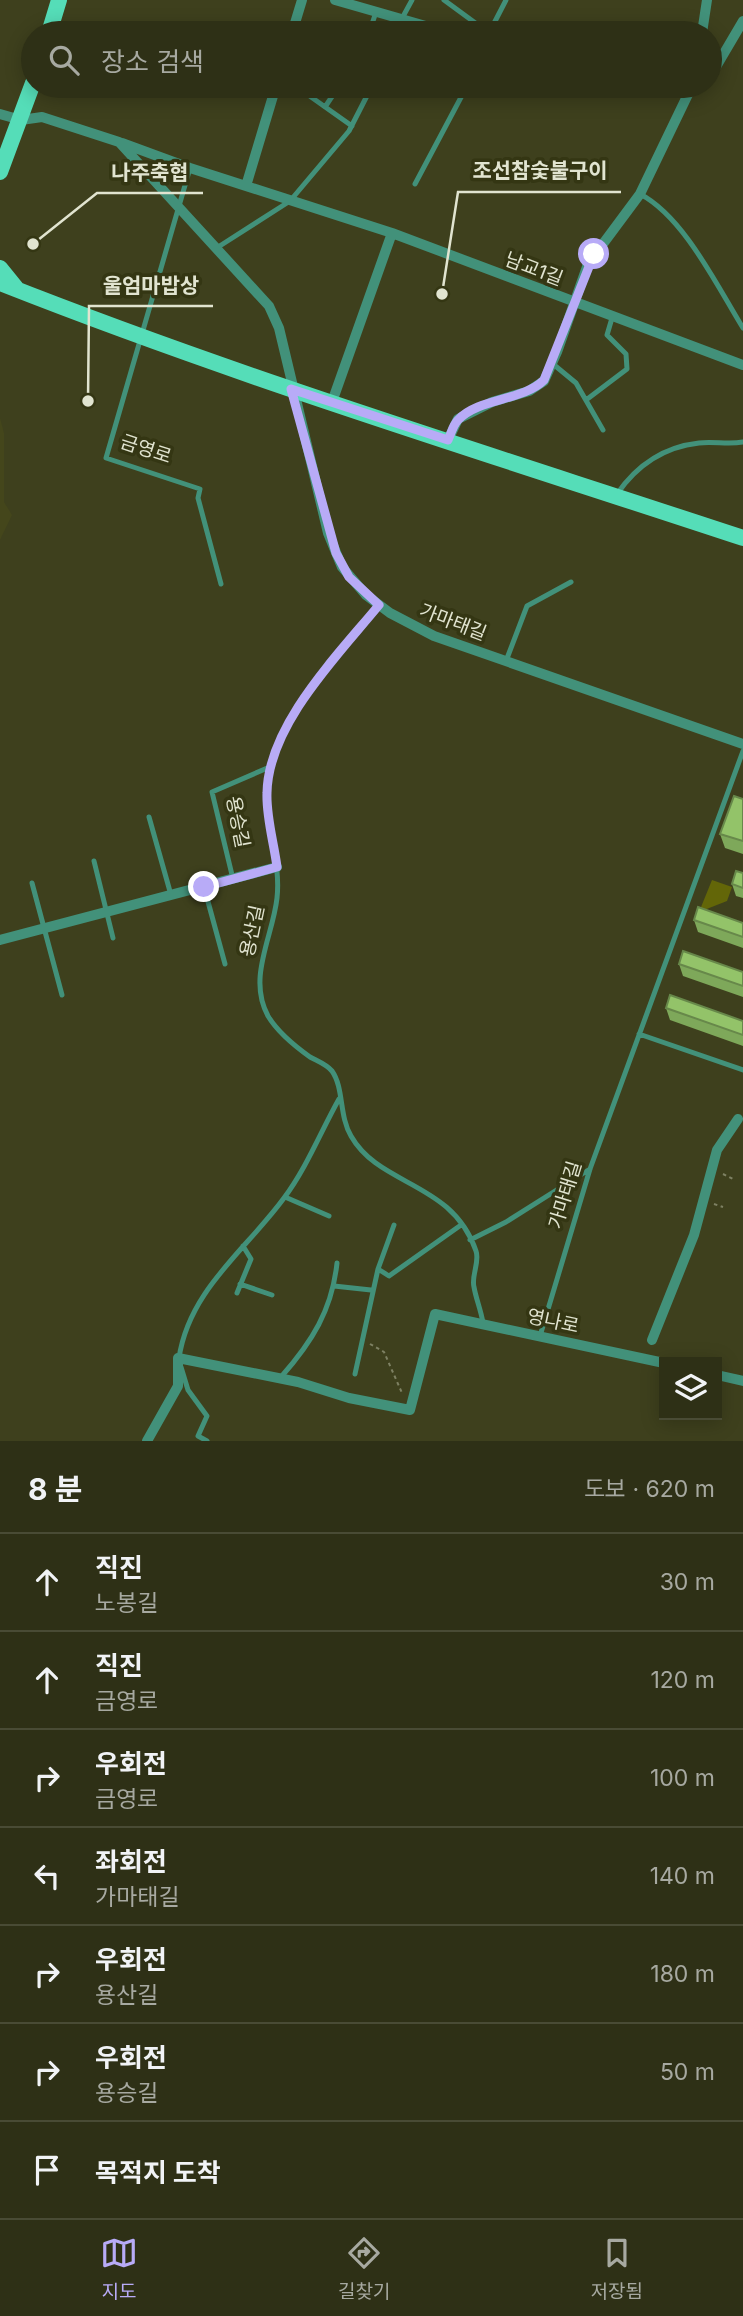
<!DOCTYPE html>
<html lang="ko">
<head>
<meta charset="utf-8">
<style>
  :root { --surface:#2e3016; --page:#3a3c23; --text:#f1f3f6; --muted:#a7a9a1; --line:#494b35; --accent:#b8abf7 }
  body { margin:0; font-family:Inter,"Noto Sans KR",sans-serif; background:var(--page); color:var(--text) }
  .controls { position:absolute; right:21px; bottom:21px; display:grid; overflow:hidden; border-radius:0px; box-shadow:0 4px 18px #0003 }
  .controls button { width:63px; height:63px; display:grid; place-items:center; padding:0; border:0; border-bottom:2px solid var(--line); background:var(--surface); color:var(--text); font:35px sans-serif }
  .stop { position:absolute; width:21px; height:21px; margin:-16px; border:5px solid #b8abf7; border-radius:50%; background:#fff }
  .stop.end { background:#b8abf7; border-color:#fff; box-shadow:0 2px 7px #0008 }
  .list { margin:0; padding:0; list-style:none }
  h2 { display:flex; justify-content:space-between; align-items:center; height:91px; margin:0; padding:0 28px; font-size:30px }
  h2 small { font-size:23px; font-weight:400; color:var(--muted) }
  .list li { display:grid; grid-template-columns:46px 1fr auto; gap:21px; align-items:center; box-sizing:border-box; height:98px; padding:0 28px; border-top:2px solid var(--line) }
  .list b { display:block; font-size:26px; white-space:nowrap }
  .list p { margin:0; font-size:23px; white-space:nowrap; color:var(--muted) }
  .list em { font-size:23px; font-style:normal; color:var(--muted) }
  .icon { flex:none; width:38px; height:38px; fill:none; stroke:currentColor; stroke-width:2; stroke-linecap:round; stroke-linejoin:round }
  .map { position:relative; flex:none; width:743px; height:1441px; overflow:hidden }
  .search { position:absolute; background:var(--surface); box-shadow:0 4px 18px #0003; left:21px; right:21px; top:21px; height:77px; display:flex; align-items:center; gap:18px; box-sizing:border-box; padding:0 24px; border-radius:38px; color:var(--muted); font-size:26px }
  .sheet { height:777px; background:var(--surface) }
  nav { display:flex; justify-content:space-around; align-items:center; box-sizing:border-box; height:98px; border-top:2px solid var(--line); background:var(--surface); font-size:19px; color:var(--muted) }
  nav a { display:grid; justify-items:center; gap:4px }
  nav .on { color:var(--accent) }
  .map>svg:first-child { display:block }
</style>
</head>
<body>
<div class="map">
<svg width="743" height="1441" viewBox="0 0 743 1441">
  <rect width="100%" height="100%" fill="#3e401d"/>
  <path fill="#44461b" d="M 0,418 L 4,433 L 4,502 L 12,515 L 0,540 Z"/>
  <path fill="#636608" d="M 712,880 L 732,887 L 727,901 L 699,912 Z"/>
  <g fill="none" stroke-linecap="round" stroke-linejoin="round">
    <path stroke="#7e8163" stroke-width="2" stroke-dasharray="3.5 3.5" stroke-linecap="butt" d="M 723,1174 L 735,1180
      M 714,1204 L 723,1207
      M 370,1344 L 384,1352 L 402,1393"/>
    <path stroke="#42917a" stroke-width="5" d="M 444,0 L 489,33
      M 369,33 L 376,12
      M 394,33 L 412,0
      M 489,33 L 506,0
      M 304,92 L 352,126
      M 325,107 L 339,86
      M 190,168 L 106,458 L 200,489 L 198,498 L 221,584
      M 415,184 L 467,86
      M 640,194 C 684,217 717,286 743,328
      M 215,249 L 290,201 L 349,131 L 372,86
      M 553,364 L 576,383 L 603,430
      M 586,400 L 627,369 L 626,354 L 607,335 L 612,318
      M 617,494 C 637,465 663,447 699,443 C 714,441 728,445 743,442
      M 379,605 C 339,655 267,725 267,793 C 266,828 281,862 277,898 C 273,936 247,978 268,1016 C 277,1031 296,1047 310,1057 C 317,1061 326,1064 332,1071 C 344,1088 339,1116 351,1136 C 380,1187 452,1181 476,1251 C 480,1262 471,1276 474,1287 C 476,1299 481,1310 483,1323
      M 506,661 L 527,606 L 571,582
      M 149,817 L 171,895
      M 94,861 L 113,938
      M 233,879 L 212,792 L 272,766
      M 32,883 L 62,995
      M 204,887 L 225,964
      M 639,1034 L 743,1070
      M 285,1197 L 329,1216
      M 470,1240 L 506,1222 L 590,1169
      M 378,1269 L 394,1225
      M 240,1284 L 272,1295
      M 334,1286 L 371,1290
      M 237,1293 L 251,1259 L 243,1246
      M 540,1336 L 590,1169 L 743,751
      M 179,1358 C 189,1290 246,1250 284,1198 C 306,1169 321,1131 339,1099
      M 181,1367 L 188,1390 L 207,1416 L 198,1436 L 207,1441
      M 355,1374 L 378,1269 L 389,1276 L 461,1225
      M 281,1377 C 312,1342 332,1310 337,1263"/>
    <path stroke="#42917a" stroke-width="10" d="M 335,0 L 450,33
      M 292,33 L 302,0
      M 702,33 L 707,0
      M 710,77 L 743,21
      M 655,86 L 690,92
      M 0,114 L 21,120 L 42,117 L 119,142 L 269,306 L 279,328 L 328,533 L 342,567 L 366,595 L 390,613 L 434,636 L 743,744
      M 122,143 L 190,168 L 392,233 L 743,365
      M 246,186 L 276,86
      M 332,402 L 392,233
      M 448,440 L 458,419 L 492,402 L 529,391 L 544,381 L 557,352 L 588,264 L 640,194 L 692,86
      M 0,940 L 277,867
      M 652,1340 L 694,1235 L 717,1150 L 738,1119
      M 717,1375 L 743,1381
      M 147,1441 L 178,1386 L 178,1358 L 298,1382 L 349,1398 L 410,1410 L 435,1314 L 664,1363"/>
    <path stroke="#55ddb8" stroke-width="16" d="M 49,33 L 59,0
      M 0,172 L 33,83
      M 0,268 L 17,289
      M 0,283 C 243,379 495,456 743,538"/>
  </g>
  <path fill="#7ea85a" d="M 743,799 L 743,854 L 725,848 L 720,834 Z
    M 743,873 L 743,898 L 736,896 L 732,884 Z
    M 694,920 L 743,923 L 743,948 L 698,932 Z
    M 679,964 L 743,972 L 743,997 L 683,976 Z
    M 666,1008 L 743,1021 L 743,1046 L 670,1020 Z"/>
  <path fill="#93c369" stroke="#67884a" stroke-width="2" d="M 734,796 L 743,799 L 743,841 L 720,834 Z
    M 736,871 L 743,873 L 743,888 L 732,884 Z
    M 698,907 L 743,923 L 743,937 L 694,920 Z
    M 683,951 L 743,972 L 743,986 L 679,964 Z
    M 670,995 L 743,1021 L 743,1035 L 666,1008 Z"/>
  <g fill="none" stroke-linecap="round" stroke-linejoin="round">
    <path stroke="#b8abf7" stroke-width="9" d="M 204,887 L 277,867 C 274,843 266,817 267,793 C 268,725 338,655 379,605 L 349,577 L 336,553 L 291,389 L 448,440 C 451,434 453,425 458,420 C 478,398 523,401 544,380 L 594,254"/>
  </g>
  <g text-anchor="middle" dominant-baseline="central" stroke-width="7" stroke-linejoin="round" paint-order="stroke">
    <g font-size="19" fill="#e1e4d0" stroke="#343613">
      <text transform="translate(534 269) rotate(21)">남교1길</text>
      <text transform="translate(146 449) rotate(18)">금영로</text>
      <text transform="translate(453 622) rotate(21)">가마태길</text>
      <text transform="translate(238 822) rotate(79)">용승길</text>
      <text transform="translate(252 931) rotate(-78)">용산길</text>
      <text transform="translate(565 1195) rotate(-73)">가마태길</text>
      <text transform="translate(553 1321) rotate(12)">영나로</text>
    </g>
  </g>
  <path fill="none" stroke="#e1e4d0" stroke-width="2.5" d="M442 294L458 192H621M33 244L97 193H203M88 401L89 306H213"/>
  <g fill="#e1e4d0" stroke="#343613" stroke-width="2.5">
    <circle cx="442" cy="294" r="7"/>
    <circle cx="33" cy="244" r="7"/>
    <circle cx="88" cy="401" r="7"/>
  </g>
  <g font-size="21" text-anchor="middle" font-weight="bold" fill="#e1e4d0" stroke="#343613" stroke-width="7" stroke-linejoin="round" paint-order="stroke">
    <text x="540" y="178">조선참숯불구이</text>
    <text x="150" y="180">나주축협</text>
    <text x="151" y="293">울엄마밥상</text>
  </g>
</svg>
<div class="controls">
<button><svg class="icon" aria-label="layers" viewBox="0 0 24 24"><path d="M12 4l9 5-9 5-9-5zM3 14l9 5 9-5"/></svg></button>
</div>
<div class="stop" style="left:594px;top:254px"></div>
<div class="stop end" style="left:204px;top:887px"></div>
<div class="search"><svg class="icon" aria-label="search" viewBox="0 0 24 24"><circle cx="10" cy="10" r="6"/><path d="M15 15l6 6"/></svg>장소 검색</div>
</div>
<section class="sheet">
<h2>8 분<small>도보 · 620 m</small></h2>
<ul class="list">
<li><svg class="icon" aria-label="ahead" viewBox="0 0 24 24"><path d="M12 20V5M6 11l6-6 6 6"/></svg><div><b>직진</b><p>노봉길</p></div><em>30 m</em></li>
<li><svg class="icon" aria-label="ahead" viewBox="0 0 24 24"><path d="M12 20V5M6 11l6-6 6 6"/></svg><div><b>직진</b><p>금영로</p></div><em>120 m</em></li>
<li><svg class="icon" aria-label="right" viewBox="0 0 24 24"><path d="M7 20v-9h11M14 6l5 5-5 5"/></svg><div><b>우회전</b><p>금영로</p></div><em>100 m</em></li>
<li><svg class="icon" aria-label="left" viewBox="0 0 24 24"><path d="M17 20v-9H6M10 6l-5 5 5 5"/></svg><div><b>좌회전</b><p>가마태길</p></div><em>140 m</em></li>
<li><svg class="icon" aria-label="right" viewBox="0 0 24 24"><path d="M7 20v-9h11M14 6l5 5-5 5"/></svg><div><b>우회전</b><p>용산길</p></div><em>180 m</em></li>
<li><svg class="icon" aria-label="right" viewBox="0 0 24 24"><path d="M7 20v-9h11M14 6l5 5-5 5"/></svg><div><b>우회전</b><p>용승길</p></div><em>50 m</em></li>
<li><svg class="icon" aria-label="arrive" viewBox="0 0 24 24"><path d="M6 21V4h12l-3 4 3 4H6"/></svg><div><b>목적지 도착</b></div></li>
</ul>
</section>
<nav>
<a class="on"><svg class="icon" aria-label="map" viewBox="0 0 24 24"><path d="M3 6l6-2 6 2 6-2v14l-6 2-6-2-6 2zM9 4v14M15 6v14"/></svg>지도</a>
<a><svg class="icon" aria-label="directions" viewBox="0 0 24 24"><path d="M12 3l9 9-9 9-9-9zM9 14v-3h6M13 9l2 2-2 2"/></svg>길찾기</a>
<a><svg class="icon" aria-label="saved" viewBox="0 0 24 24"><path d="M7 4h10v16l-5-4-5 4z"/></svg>저장됨</a>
</nav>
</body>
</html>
